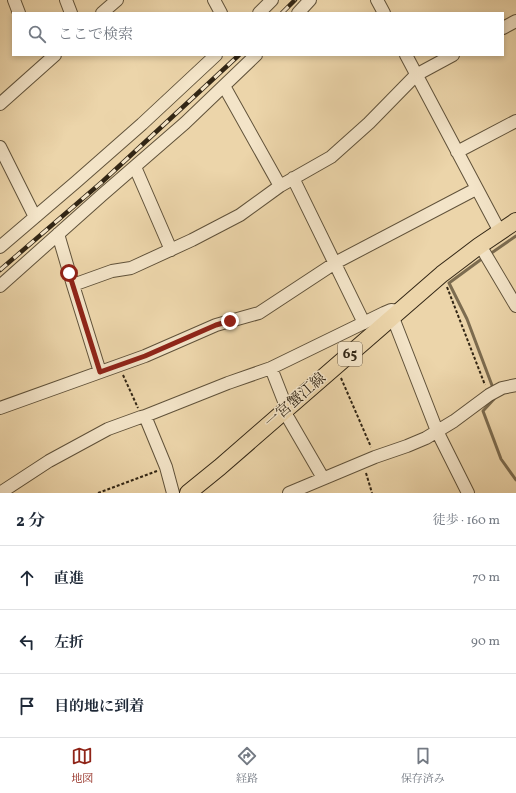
<!DOCTYPE html>
<html lang="ja">
<head>
<meta charset="utf-8">
<style>
  :root { --surface:#fff; --page:#f6f6f7; --text:#1f2937; --muted:#747a83; --line:#e0e1e3; --accent:#8f2418 }
  body { margin:0; font-family:Vollkorn,"Noto Serif JP",serif; background:var(--page); color:var(--text) }
  .stop { position:absolute; width:12px; height:12px; margin:-9px; border:3px solid #8f2418; border-radius:50%; background:#fff }
  .stop.end { background:#8f2418; border-color:#fff; box-shadow:0 1px 4px #0008 }
  .list { margin:0; padding:0; list-style:none }
  h2 { display:flex; justify-content:space-between; align-items:center; height:52px; margin:0; padding:0 16px; font-size:17px }
  h2 small { font-size:13px; font-weight:400; color:var(--muted) }
  .list li { display:grid; grid-template-columns:26px 1fr auto; gap:12px; align-items:center; box-sizing:border-box; height:64px; padding:0 16px; border-top:1px solid var(--line) }
  .list b { display:block; font-size:15px; white-space:nowrap }
  .list em { font-size:13px; font-style:normal; color:var(--muted) }
  .icon { flex:none; width:22px; height:22px; fill:none; stroke:currentColor; stroke-width:2; stroke-linecap:round; stroke-linejoin:round }
  .map { position:relative; flex:none; width:516px; height:493px; overflow:hidden }
  .search { position:absolute; background:var(--surface); box-shadow:0 2px 6px #0003; left:12px; right:12px; top:12px; height:44px; display:flex; align-items:center; gap:10px; box-sizing:border-box; padding:0 14px; border-radius:0px; color:var(--muted); font-size:15px }
  .sheet { height:244px; background:var(--surface) }
  nav { display:flex; justify-content:space-around; align-items:center; box-sizing:border-box; height:56px; border-top:1px solid var(--line); background:var(--surface); font-size:11px; color:var(--muted) }
  nav a { display:grid; justify-items:center; gap:2px }
  nav .on { color:var(--accent) }
  .map>svg:first-child { display:block }
</style>
</head>
<body>
<div class="map">
<svg width="516" height="493" viewBox="0 0 516 493">
  <rect width="100%" height="100%" fill="#ecd5aa"/>
  <filter id="stains"><feTurbulence type="fractalNoise" baseFrequency=".005" numOctaves="4"/><feColorMatrix values="0 0 0 0 .2 0 0 0 0 .09 0 0 0 0 .02 0 0 0 .5 -.17"/></filter>
  <radialGradient id="worn" r=".72"><stop offset=".6" stop-color="#630" stop-opacity="0"/><stop offset="1" stop-color="#630" stop-opacity=".3"/></radialGradient>
  <g fill="none" stroke-linecap="round" stroke-linejoin="round">
    <path stroke="#7c6c50" stroke-width="3" d="M 490,254 L 516,236
      M 483,258 L 449,283 L 467,319 L 493,388
      M 494,398 L 494,399 L 483,411 L 501,459 L 516,480"/>
    <defs>
      <path id="minor" d="M 14,0 L 19,13
        M 66,0 L 71,13
        M 214,0 L 221,13
        M 377,0 L 384,13
        M 102,13 L 117,0
        M 259,13 L 272,0
        M 298,13 L 310,0
        M 503,28 L 516,21
        M 406,55 L 500,232
        M 224,86 L 280,186
        M 0,104 L 55,55
        M 0,147 L 35,217
        M 457,152 L 516,121
        M 135,167 L 171,250
        M 293,178 L 364,323
        M 58,234 L 73,285 L 100,372
        M 479,246 L 484,252 L 516,306
        M 0,247 L 76,182 L 142,124 L 216,55
        M 73,285 L 112,271 L 131,268 L 192,240 L 240,215 L 280,186 L 331,157 L 369,123 L 416,75 L 453,55
        M 0,286 L 102,195 L 185,123 L 256,55
        M 391,319 L 395,323 L 437,431 L 468,493
        M 271,368 L 287,409 L 287,416 L 323,478
        M 0,408 L 145,356 L 216,325 L 259,313 L 335,263 L 476,189
        M 145,416 L 166,467 L 173,493
        M 0,493 L 49,461 L 108,429 L 141,417 L 145,416 L 228,383 L 271,368 L 384,313 L 391,310 L 400,311
        M 289,493 L 375,457 L 407,446 L 426,438 L 454,421 L 489,395 L 502,388 L 516,385"/>
      <path id="major" d="M 188,493 L 220,467 L 442,274 L 479,246 L 516,221"/>
    </defs>
    <use href="#minor" stroke="#60523a" stroke-width="14"/>
    <use href="#major" stroke="#322615" stroke-width="18"/>
    <path stroke="#322615" stroke-width="2" stroke-dasharray="3 2" stroke-linecap="butt" d="M 447,287 L 485,385
      M 123,375 L 138,408
      M 341,378 L 371,447
      M 366,473 L 372,493
      M 98,493 L 157,471"/>
    <use href="#minor" stroke="#f3e4c8" stroke-width="12"/>
    <use href="#major" stroke="#ecd5aa" stroke-width="16"/>
    <defs>
      <path id="rail" d="M 282,13 L 295,0
        M 0,270 L 102,182 L 239,55"/>
    </defs>
    <use href="#rail" stroke="#322615" stroke-width="4.5"/>
    <use href="#rail" stroke="#f3e4c8" stroke-width="3" stroke-dasharray="9" stroke-linecap="butt"/>
  </g>
  <g fill="none" stroke-linecap="round" stroke-linejoin="round">
    <path stroke="#8f2418" stroke-width="5" d="M 69,273 L 100,372 L 145,356 L 216,325 L 230,321"/>
  </g>
  <g text-anchor="middle" dominant-baseline="central" stroke-width="3" stroke-linejoin="round" paint-order="stroke">
    <rect fill="#f3e4c8" stroke="#6c5f4b" stroke-width="1" x="338" y="342" width="24" height="24" rx="3"/>
    <g font-size="14" font-weight="bold" fill="#322615">
      <text x="350" y="354">65</text>
    </g>
    <g font-size="15" fill="#322615" stroke="#f3e4c8">
      <text transform="translate(296 401) rotate(-41)">一宮蟹江線</text>
    </g>
  </g>
  <rect width="100%" height="100%" filter="url(#stains)"/>
  <rect width="100%" height="100%" fill="url(#worn)"/>
</svg>
<div class="stop" style="left:69px;top:273px"></div>
<div class="stop end" style="left:230px;top:321px"></div>
<div class="search"><svg class="icon" aria-label="search" viewBox="0 0 24 24"><circle cx="10" cy="10" r="6"/><path d="M15 15l6 6"/></svg>ここで検索</div>
</div>
<section class="sheet">
<h2>2 分<small>徒歩 · 160 m</small></h2>
<ul class="list">
<li><svg class="icon" aria-label="ahead" viewBox="0 0 24 24"><path d="M12 20V5M6 11l6-6 6 6"/></svg><div><b>直進</b></div><em>70 m</em></li>
<li><svg class="icon" aria-label="left" viewBox="0 0 24 24"><path d="M17 20v-9H6M10 6l-5 5 5 5"/></svg><div><b>左折</b></div><em>90 m</em></li>
<li><svg class="icon" aria-label="arrive" viewBox="0 0 24 24"><path d="M6 21V4h12l-3 4 3 4H6"/></svg><div><b>目的地に到着</b></div></li>
</ul>
</section>
<nav>
<a class="on"><svg class="icon" aria-label="map" viewBox="0 0 24 24"><path d="M3 6l6-2 6 2 6-2v14l-6 2-6-2-6 2zM9 4v14M15 6v14"/></svg>地図</a>
<a><svg class="icon" aria-label="directions" viewBox="0 0 24 24"><path d="M12 3l9 9-9 9-9-9zM9 14v-3h6M13 9l2 2-2 2"/></svg>経路</a>
<a><svg class="icon" aria-label="saved" viewBox="0 0 24 24"><path d="M7 4h10v16l-5-4-5 4z"/></svg>保存済み</a>
</nav>
</body>
</html>
